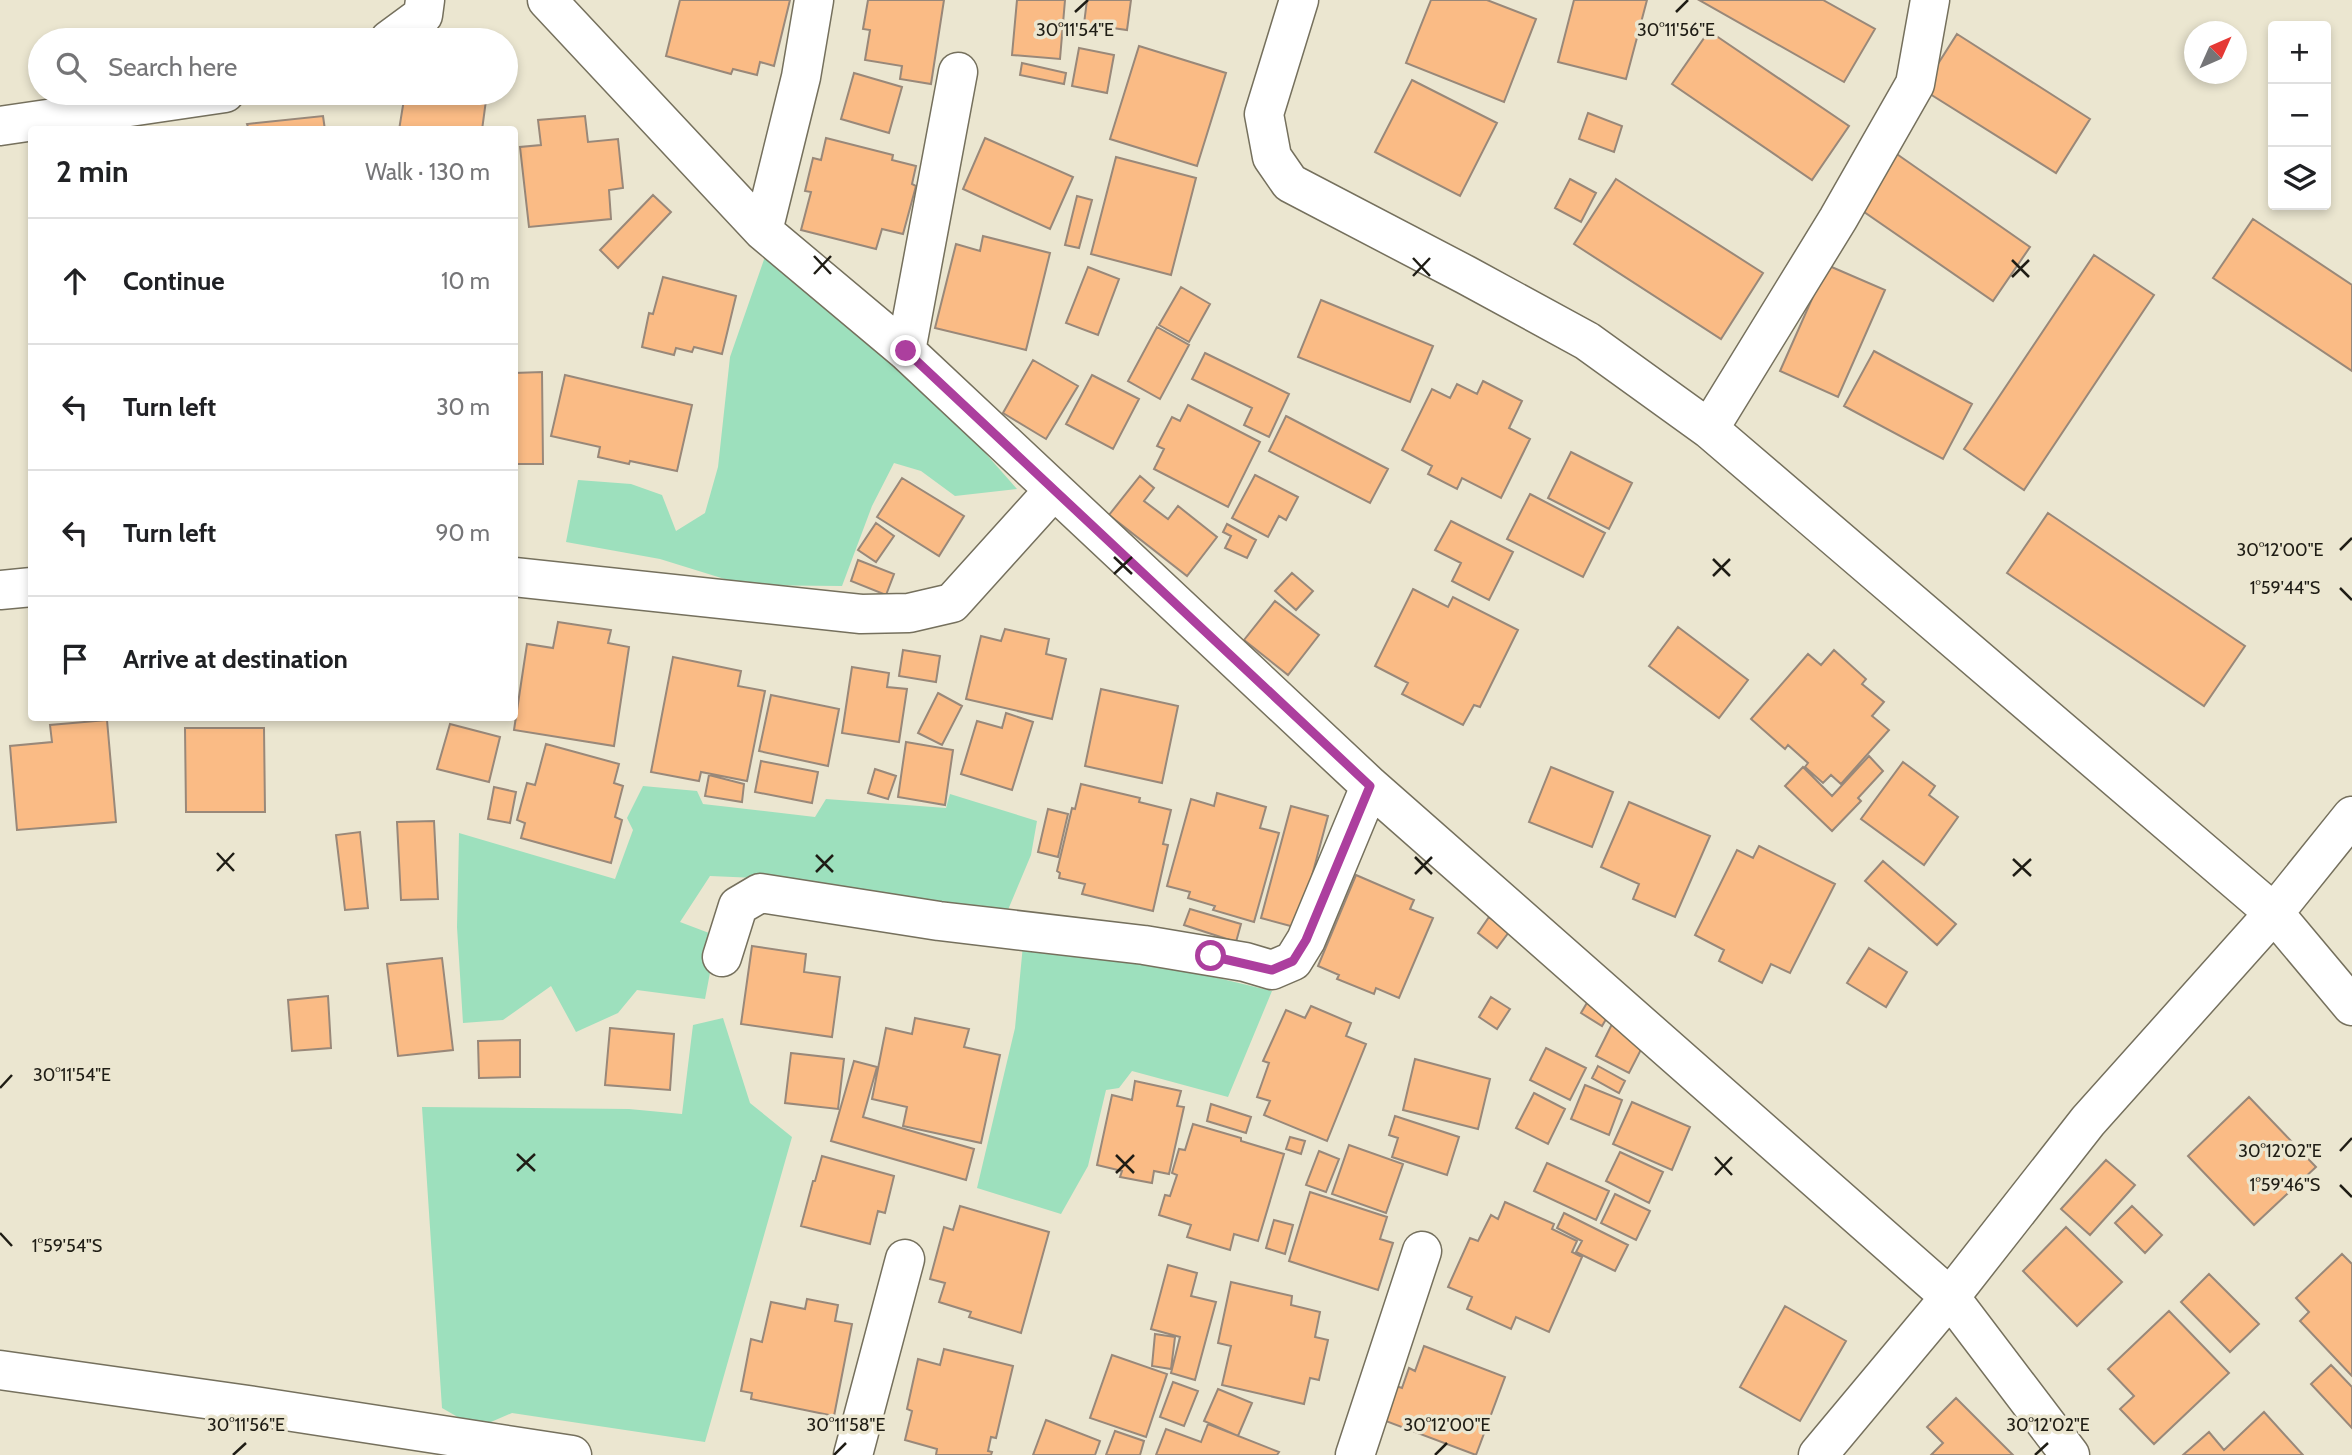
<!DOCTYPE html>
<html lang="en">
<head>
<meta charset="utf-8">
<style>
  :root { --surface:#fff; --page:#f2f2f2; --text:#202124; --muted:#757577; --line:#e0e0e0 }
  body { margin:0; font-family:Cabin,sans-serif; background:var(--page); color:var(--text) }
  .controls { position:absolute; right:21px; top:21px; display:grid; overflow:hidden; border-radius:7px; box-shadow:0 4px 10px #0003 }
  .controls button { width:63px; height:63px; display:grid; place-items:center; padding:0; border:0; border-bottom:2px solid var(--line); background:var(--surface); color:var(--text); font:35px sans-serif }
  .compass { position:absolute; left:2184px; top:21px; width:63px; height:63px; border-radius:50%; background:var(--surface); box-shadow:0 4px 10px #0003; rotate:45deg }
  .stop { position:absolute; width:21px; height:21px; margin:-16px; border:5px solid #ac3f9e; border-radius:50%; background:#fff }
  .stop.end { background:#ac3f9e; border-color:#fff; box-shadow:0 2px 7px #0008 }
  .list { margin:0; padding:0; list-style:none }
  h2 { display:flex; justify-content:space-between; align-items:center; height:91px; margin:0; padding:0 28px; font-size:30px }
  h2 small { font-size:23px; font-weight:400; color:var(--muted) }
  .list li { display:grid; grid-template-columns:46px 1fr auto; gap:21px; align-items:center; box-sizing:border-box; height:126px; padding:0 28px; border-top:2px solid var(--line) }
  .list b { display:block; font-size:26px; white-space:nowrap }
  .list em { font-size:23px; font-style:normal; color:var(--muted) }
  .icon { flex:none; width:38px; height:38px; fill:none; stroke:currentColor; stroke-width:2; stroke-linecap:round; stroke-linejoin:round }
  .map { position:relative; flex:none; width:2352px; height:1455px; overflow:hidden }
  .search { position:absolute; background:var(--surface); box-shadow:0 4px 10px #0003; left:28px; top:28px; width:490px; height:77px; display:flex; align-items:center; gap:18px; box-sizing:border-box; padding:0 24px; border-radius:38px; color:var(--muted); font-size:26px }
  .panel { position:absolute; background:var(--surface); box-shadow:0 4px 10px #0003; left:28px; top:126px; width:490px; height:595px; border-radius:7px }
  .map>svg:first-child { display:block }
</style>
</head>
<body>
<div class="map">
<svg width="2352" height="1455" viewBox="0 0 2352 1455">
  <rect width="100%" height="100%" fill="#ebe6d0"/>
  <path fill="#9de0bd" d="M 768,248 L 964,429 L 1017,489 L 955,496 L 921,471 L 894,463 L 872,506 L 842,586 L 744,585 L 660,559 L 566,542 L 578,480 L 631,484 L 662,495 L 676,531 L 705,513 L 718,467 L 730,357 Z
    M 643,786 L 697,791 L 703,804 L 815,817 L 826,799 L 946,808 L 950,794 L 1037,821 L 1031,855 L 1005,917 L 756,878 L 710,876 L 680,922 L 717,936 L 705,999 L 637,990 L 618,1013 L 576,1032 L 551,986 L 503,1020 L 463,1023 L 457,927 L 459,833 L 615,879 L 633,830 L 627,818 Z
    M 1023,945 L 1193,972 L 1272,991 L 1228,1097 L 1132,1071 L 1119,1088 L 1106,1090 L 1088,1166 L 1061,1214 L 977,1188 L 1015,1028 Z
    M 723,1018 L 750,1103 L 792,1137 L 705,1442 L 512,1413 L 477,1428 L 442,1408 L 422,1107 L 629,1109 L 682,1114 L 693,1025 Z"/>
  <path fill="#fabb85" stroke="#998879" stroke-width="2" d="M 680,0 L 790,0 L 774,66 L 760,62 L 757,75 L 733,69 L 731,74 L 666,56 Z
    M 868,0 L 944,0 L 931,84 L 900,79 L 902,66 L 865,60 L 870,30 L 863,29 Z
    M 1017,0 L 1065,0 L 1060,59 L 1012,55 Z
    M 1087,0 L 1131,0 L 1127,30 L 1084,24 Z
    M 1431,0 L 1487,0 L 1536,19 L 1504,102 L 1406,63 Z
    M 1574,0 L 1647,0 L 1626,79 L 1558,62 Z
    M 1699,0 L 1823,0 L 1875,29 L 1844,82 Z
    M 1709,31 L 1849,126 L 1812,180 L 1672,84 Z
    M 1957,34 L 2090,119 L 2056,173 L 1922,89 Z
    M 1139,46 L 1226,73 L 1197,166 L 1110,139 Z
    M 1079,48 L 1114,55 L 1107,93 L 1072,86 Z
    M 1022,63 L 1066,73 L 1064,84 L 1020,75 Z
    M 854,73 L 902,87 L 889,133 L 841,119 Z
    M 1412,80 L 1497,123 L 1460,196 L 1375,152 Z
    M 405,93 L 487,93 L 482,130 L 399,130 Z
    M 1588,113 L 1622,126 L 1614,152 L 1579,139 Z
    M 323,116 L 325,130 L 241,130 L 241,127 L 248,127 L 247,124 Z
    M 585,116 L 588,142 L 618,139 L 623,188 L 609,190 L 611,219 L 529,227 L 520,147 L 541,145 L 538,120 Z
    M 826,138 L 893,155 L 892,160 L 916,166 L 912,184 L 916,186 L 903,234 L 882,229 L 876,249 L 801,230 L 811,192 L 805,191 L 813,158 L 821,160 Z
    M 985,138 L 1073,177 L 1050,229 L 963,189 Z
    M 1891,150 L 2030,247 L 1993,301 L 1854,205 Z
    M 1116,157 L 1196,178 L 1171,275 L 1091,254 Z
    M 1570,179 L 1596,193 L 1581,222 L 1555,208 Z
    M 1616,179 L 1763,273 L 1721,339 L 1574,244 Z
    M 653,195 L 671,212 L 618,268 L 600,250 Z
    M 1077,196 L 1092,200 L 1079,248 L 1065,245 Z
    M 2253,219 L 2352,285 L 2352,371 L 2213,278 Z
    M 983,236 L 1050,253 L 1026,350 L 935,328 L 956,244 L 980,251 Z
    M 2094,255 L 2154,295 L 2024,490 L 1964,449 Z
    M 1827,265 L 1885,290 L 1838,397 L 1780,371 Z
    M 1088,267 L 1119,279 L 1098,335 L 1066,323 Z
    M 663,277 L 736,296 L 722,354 L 694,347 L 692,352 L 676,348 L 674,355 L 642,347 L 649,313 L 653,314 Z
    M 1181,287 L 1210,304 L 1189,342 L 1159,325 Z
    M 1321,300 L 1433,346 L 1410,402 L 1298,357 Z
    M 1157,327 L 1189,345 L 1160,399 L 1128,381 Z
    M 1874,351 L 1972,404 L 1943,459 L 1844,406 Z
    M 1205,353 L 1289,394 L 1269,437 L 1244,425 L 1252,408 L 1192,379 Z
    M 1033,360 L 1078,386 L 1046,439 L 1003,413 Z
    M 542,372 L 543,464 L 514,464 L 514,373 Z
    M 565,375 L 692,405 L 677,471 L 630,461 L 629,464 L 598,457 L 600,447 L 551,436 Z
    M 1092,375 L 1139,399 L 1113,449 L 1066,424 Z
    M 1483,381 L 1522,401 L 1509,428 L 1530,439 L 1501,498 L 1462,478 L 1457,489 L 1428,474 L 1432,466 L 1402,450 L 1432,389 L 1450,398 L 1457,384 L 1477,394 Z
    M 1188,405 L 1260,442 L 1228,507 L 1154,469 L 1164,449 L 1157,446 L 1172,417 L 1180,421 Z
    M 1286,416 L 1388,469 L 1370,503 L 1269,451 Z
    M 1571,452 L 1632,483 L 1609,529 L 1548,498 Z
    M 1255,475 L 1298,497 L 1286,520 L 1279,516 L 1268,537 L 1232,518 Z
    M 1140,476 L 1154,488 L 1144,501 L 1168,519 L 1178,506 L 1217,537 L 1187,576 L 1109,515 Z
    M 902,478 L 964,516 L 939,556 L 877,517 Z
    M 1530,494 L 1605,533 L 1583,577 L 1507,539 Z
    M 2048,513 L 2245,646 L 2204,706 L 2007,573 Z
    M 1451,521 L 1513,552 L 1489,600 L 1452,581 L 1461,563 L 1435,550 Z
    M 876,523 L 894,536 L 876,562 L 858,550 Z
    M 1227,524 L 1256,540 L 1247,558 L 1225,548 L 1231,536 L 1223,532 Z
    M 858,560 L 894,574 L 886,595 L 851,581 Z
    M 1292,573 L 1313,591 L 1296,610 L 1275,591 Z
    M 1413,589 L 1448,607 L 1453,597 L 1518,630 L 1480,707 L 1474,705 L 1463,725 L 1402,694 L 1408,683 L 1375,666 Z
    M 1275,601 L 1319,635 L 1288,675 L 1244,640 Z
    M 558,622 L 611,630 L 608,643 L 629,647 L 614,746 L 514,730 L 527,644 L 553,648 Z
    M 1678,627 L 1748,680 L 1719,718 L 1649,666 Z
    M 1005,629 L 1049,639 L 1046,654 L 1066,659 L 1052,719 L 966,699 L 981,636 L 1001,641 Z
    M 903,650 L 940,656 L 936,682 L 899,676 Z
    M 1834,650 L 1866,679 L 1862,684 L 1884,702 L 1872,716 L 1889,730 L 1841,784 L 1831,775 L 1823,783 L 1805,767 L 1808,763 L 1788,745 L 1785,749 L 1751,719 L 1808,654 L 1821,665 Z
    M 673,657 L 741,671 L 738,686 L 765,691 L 747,781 L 701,772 L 699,781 L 651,772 Z
    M 852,667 L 889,673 L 887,687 L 907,689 L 899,742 L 842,733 Z
    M 1101,689 L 1178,706 L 1162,783 L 1085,766 Z
    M 938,693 L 962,706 L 942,745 L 918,733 Z
    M 771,695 L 839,709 L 828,766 L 759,751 Z
    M 1006,713 L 1033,722 L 1012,790 L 961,774 L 977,721 L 1002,728 Z
    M 107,720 L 116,822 L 17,830 L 10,746 L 52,742 L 50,725 Z
    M 450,724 L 500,737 L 489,782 L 437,769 Z
    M 185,728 L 264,728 L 265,812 L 186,812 Z
    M 906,742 L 953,750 L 945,805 L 898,797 Z
    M 546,744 L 619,764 L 614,783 L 623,786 L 615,817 L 622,820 L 611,863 L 521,838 L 525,823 L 517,820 L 527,783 L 535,785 Z
    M 1869,756 L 1883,771 L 1858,798 L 1861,801 L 1832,831 L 1785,786 L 1803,767 L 1832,796 Z
    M 761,761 L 818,772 L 812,803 L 755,792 Z
    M 1903,762 L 1935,786 L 1929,795 L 1958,817 L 1924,865 L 1861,819 Z
    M 1551,767 L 1613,792 L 1592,847 L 1529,822 Z
    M 875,769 L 896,776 L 888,799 L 868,793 Z
    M 709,775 L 744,784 L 742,802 L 705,796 Z
    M 1081,784 L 1140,798 L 1139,802 L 1171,810 L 1163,844 L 1168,845 L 1153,911 L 1082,894 L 1085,884 L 1059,878 L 1060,873 L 1057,871 L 1072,808 L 1075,809 Z
    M 494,787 L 516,792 L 510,823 L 488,819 Z
    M 1217,793 L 1266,807 L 1260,828 L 1279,833 L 1254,922 L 1213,910 L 1215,906 L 1188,898 L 1190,892 L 1167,886 L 1191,799 L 1214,806 Z
    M 1629,802 L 1710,836 L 1675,917 L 1633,899 L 1639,884 L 1601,867 Z
    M 1291,806 L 1328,816 L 1298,928 L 1261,918 Z
    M 1048,809 L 1068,814 L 1058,857 L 1038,852 Z
    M 434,821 L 438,899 L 401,900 L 397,822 Z
    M 360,832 L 368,908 L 345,910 L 336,835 Z
    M 1759,846 L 1835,884 L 1790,973 L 1771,964 L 1762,983 L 1719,961 L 1724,950 L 1695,935 L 1737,850 L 1753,858 Z
    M 1883,861 L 1956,924 L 1937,945 L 1865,881 Z
    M 1356,875 L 1414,900 L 1410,909 L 1433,918 L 1399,998 L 1376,988 L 1374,994 L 1337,979 L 1339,975 L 1318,966 Z
    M 1190,909 L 1241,924 L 1236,942 L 1184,925 Z
    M 1489,917 L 1509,932 L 1497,948 L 1478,933 Z
    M 752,946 L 806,954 L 804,972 L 840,977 L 832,1037 L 741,1024 Z
    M 1869,948 L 1907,972 L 1886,1007 L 1847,983 Z
    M 442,958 L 453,1050 L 398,1056 L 387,964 Z
    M 1594,991 L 1615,1004 L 1602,1026 L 1581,1013 Z
    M 328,996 L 331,1048 L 292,1051 L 288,1000 Z
    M 1491,997 L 1510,1009 L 1497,1029 L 1479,1017 Z
    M 1311,1006 L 1351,1023 L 1346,1036 L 1366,1044 L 1327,1141 L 1264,1115 L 1270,1101 L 1257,1097 L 1269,1063 L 1263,1061 L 1286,1010 L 1305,1018 Z
    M 1616,1016 L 1650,1032 L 1629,1073 L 1596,1056 Z
    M 915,1018 L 969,1029 L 964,1047 L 1000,1055 L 981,1143 L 903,1126 L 907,1107 L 872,1099 L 886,1028 L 912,1034 Z
    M 610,1028 L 674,1034 L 670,1090 L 605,1085 Z
    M 520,1040 L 520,1077 L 479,1078 L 478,1041 Z
    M 1546,1048 L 1586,1068 L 1570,1100 L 1530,1080 Z
    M 791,1053 L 844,1059 L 838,1109 L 785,1103 Z
    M 1415,1059 L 1490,1079 L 1478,1129 L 1403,1110 Z
    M 854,1061 L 877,1067 L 863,1117 L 974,1149 L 966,1180 L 831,1141 Z
    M 1598,1066 L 1625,1081 L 1619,1093 L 1592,1078 Z
    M 1135,1081 L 1181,1091 L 1177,1106 L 1184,1107 L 1169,1174 L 1154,1171 L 1152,1183 L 1120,1177 L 1122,1171 L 1097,1165 L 1112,1095 L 1132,1100 Z
    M 1585,1085 L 1622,1100 L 1609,1135 L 1571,1119 Z
    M 1534,1093 L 1565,1109 L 1548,1144 L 1516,1128 Z
    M 2249,1097 L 2316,1167 L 2254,1225 L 2188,1156 Z
    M 1632,1102 L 1690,1127 L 1672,1170 L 1613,1144 Z
    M 1211,1104 L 1251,1117 L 1246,1133 L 1207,1121 Z
    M 1395,1116 L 1459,1137 L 1447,1175 L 1392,1157 L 1398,1138 L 1389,1135 Z
    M 1193,1124 L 1241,1138 L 1241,1141 L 1284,1154 L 1258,1241 L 1234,1234 L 1230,1250 L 1187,1237 L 1191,1225 L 1159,1215 L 1165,1195 L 1170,1196 L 1177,1175 L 1172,1173 L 1179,1149 L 1185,1150 Z
    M 1290,1137 L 1305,1141 L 1301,1154 L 1286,1149 Z
    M 1349,1145 L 1403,1164 L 1386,1213 L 1332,1194 Z
    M 1319,1151 L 1339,1159 L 1326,1192 L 1306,1185 Z
    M 1620,1152 L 1663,1172 L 1649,1203 L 1606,1181 Z
    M 822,1156 L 894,1176 L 885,1213 L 878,1211 L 870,1244 L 801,1226 L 813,1181 L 815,1181 Z
    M 2106,1160 L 2135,1185 L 2090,1235 L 2061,1209 Z
    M 1547,1163 L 1609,1191 L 1596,1220 L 1534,1191 Z
    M 1310,1192 L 1387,1217 L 1380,1239 L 1393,1243 L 1378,1290 L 1289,1261 Z
    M 1615,1194 L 1650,1211 L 1636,1240 L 1601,1223 Z
    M 1505,1202 L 1554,1224 L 1552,1229 L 1577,1241 L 1572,1252 L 1582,1257 L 1549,1332 L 1516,1317 L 1511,1329 L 1467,1309 L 1472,1297 L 1448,1287 L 1470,1238 L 1478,1241 L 1491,1215 L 1498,1219 Z
    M 960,1206 L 1049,1232 L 1021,1333 L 969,1317 L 971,1312 L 939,1302 L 945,1283 L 930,1279 L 944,1227 L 953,1230 Z
    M 2132,1206 L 2162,1235 L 2145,1253 L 2115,1223 Z
    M 1564,1213 L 1628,1245 L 1615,1271 L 1576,1252 L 1582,1241 L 1557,1228 Z
    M 1274,1220 L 1293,1225 L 1285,1254 L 1266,1248 Z
    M 2066,1227 L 2122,1282 L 2077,1326 L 2023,1271 Z
    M 2342,1254 L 2352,1264 L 2352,1376 L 2300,1321 L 2309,1312 L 2296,1298 Z
    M 1168,1265 L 1197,1273 L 1191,1296 L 1216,1302 L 1195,1380 L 1171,1373 L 1180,1337 L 1151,1329 Z
    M 2209,1274 L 2259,1324 L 2230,1352 L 2181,1302 Z
    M 1231,1282 L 1292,1296 L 1291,1305 L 1320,1312 L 1315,1337 L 1328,1340 L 1319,1380 L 1310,1378 L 1304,1404 L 1222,1385 L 1231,1346 L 1218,1343 Z
    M 807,1299 L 838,1305 L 835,1321 L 852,1324 L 834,1416 L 751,1399 L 752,1393 L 741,1391 L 751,1339 L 762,1342 L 771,1302 L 805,1309 Z
    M 1785,1306 L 1846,1341 L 1800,1421 L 1740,1387 Z
    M 2169,1311 L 2229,1373 L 2154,1444 L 2120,1409 L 2134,1396 L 2108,1369 Z
    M 1155,1334 L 1175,1337 L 1171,1369 L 1152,1366 Z
    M 1424,1346 L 1505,1377 L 1476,1455 L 1383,1420 L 1396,1386 L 1402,1388 L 1409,1368 L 1415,1371 Z
    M 944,1349 L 1013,1366 L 996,1438 L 991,1437 L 988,1451 L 992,1452 L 991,1455 L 936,1455 L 937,1449 L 905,1440 L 912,1411 L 907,1409 L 918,1359 L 940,1365 Z
    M 1112,1355 L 1167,1374 L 1146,1437 L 1090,1418 Z
    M 2331,1365 L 2352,1387 L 2352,1428 L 2311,1384 Z
    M 1173,1382 L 1198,1391 L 1184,1426 L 1160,1417 Z
    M 1218,1389 L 1252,1403 L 1238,1436 L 1204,1421 Z
    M 1956,1398 L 2013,1455 L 1931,1455 L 1943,1443 L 1927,1427 Z
    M 2264,1412 L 2303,1455 L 2183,1455 L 2209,1432 L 2224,1450 Z
    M 1046,1420 L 1100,1441 L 1095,1455 L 1033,1455 Z
    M 1208,1424 L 1279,1452 L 1277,1455 L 1156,1455 L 1166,1429 L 1201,1442 Z
    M 1115,1431 L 1144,1441 L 1140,1455 L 1106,1455 Z"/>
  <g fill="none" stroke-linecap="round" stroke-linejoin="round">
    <defs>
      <path id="minor" d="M 547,0 L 763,231 L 906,351 L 1370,786 L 1950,1297 L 2070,1455
        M 1299,0 L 1264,114 L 1272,157 L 1290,183 L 1466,275 L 1587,341 L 1709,429 L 2274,913 L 2352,1006
        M 389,40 L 423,15 L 425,0
        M 0,126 L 225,93
        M 763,231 L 801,77 L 814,0
        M 906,351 L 958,72
        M 1709,429 L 1838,219 L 1915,84 L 1930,0
        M 514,577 L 861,614 L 909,613 L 952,603 L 1054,490
        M 0,590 L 32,587
        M 722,957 L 738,906 L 760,893 L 939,921 L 1144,945 L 1245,962 L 1272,970 L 1293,961 L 1306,940 L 1370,786
        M 0,1370 L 248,1405 L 572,1455
        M 853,1455 L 905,1259
        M 1355,1455 L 1422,1251
        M 1818,1455 L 1950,1297 L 2088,1121 L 2274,913 L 2352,816"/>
    </defs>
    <use href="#minor" stroke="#75705d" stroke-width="41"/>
    <use href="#minor" stroke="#fff" stroke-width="38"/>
  </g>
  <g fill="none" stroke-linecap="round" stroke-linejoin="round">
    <path stroke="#ac3f9e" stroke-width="9" d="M 906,351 L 1370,786 L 1306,940 L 1293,961 L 1272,970 L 1211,956"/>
  </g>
  <path fill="none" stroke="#1f1d15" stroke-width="2.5" d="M 1075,12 L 1088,0M 1676,12 L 1688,0M 814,256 L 831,274M 1413,258 L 1430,276M 2012,260 L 2029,277M 814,274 L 831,256M 1413,276 L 1430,258M 2012,277 L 2029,260M 2340,550 L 2352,538M 1114,557 L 1132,574M 1713,559 L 1730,576M 1114,574 L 1132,557M 1713,576 L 1730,559M 2340,588 L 2352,600M 217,853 L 234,871M 816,855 L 833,872M 1415,857 L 1432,874M 2013,859 L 2031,876M 217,871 L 234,853M 816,872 L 833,855M 1415,874 L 1432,857M 2013,876 L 2031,859M 0,1088 L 12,1075M 2340,1151 L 2352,1138M 517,1154 L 535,1171M 1116,1155 L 1134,1173M 1715,1157 L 1732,1175M 517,1171 L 535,1154M 1116,1173 L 1134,1155M 1715,1175 L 1732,1157M 2340,1185 L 2352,1197M 0,1233 L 12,1246M 233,1455 L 246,1443M 834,1455 L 846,1443M 1435,1455 L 1447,1443M 2035,1455 L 2048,1443"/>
  <g font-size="18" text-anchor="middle" fill="#1f1d15" stroke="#ebe6d0" stroke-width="7" stroke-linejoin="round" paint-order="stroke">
    <text x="1075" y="36">30°11'54"E</text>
    <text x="1676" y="36">30°11'56"E</text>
    <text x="2280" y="556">30°12'00"E</text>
    <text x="2285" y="594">1°59'44"S</text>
    <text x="72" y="1081">30°11'54"E</text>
    <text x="2280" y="1157">30°12'02"E</text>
    <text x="2285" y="1191">1°59'46"S</text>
    <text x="67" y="1252">1°59'54"S</text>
    <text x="246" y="1431">30°11'56"E</text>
    <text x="846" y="1431">30°11'58"E</text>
    <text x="1447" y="1431">30°12'00"E</text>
    <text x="2048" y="1431">30°12'02"E</text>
  </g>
</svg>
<div class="controls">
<button>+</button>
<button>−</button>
<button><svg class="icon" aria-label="layers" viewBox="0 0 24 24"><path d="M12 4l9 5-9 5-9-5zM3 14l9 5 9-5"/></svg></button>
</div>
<svg class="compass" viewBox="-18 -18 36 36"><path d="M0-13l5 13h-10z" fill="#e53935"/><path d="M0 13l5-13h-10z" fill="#757577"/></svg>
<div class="stop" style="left:1211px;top:956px"></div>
<div class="stop end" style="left:906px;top:351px"></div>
<div class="search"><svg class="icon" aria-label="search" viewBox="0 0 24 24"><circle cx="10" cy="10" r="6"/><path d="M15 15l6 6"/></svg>Search here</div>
<section class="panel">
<h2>2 min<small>Walk · 130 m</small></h2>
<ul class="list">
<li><svg class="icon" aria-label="ahead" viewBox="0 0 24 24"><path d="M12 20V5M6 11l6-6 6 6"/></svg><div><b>Continue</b></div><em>10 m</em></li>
<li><svg class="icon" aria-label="left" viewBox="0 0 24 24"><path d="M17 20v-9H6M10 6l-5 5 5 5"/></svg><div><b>Turn left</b></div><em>30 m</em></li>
<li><svg class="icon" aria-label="left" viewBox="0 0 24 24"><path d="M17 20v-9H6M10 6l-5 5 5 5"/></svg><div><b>Turn left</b></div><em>90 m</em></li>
<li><svg class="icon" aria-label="arrive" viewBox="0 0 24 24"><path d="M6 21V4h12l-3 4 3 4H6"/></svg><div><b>Arrive at destination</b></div></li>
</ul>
</section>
</div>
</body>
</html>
